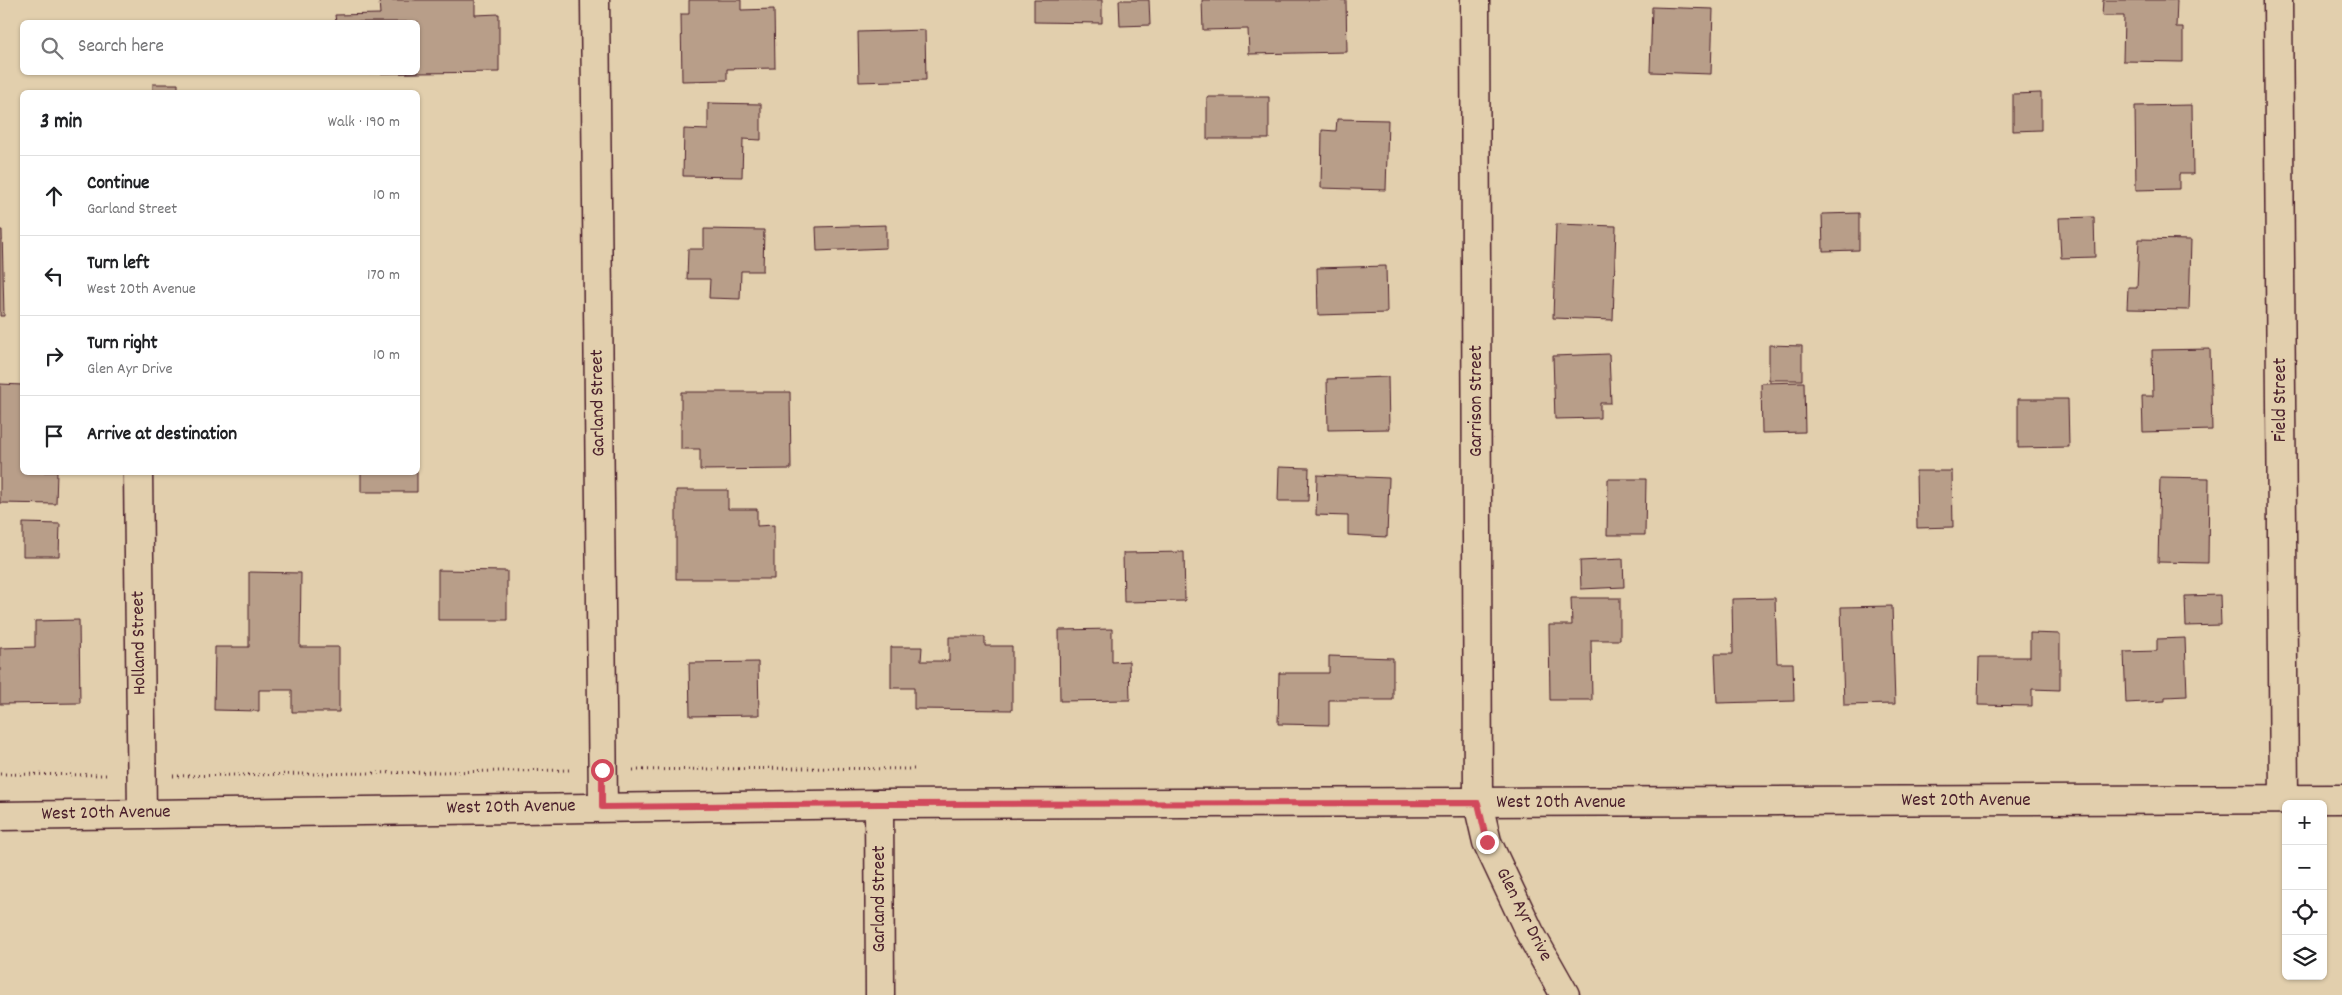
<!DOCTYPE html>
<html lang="en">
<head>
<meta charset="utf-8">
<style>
  :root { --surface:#fff; --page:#f2f2f2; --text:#202124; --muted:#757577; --line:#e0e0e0 }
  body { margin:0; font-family:Dekko,sans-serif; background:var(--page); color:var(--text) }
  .controls { position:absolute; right:15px; bottom:15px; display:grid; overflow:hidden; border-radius:8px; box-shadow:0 1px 4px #0004 }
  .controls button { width:45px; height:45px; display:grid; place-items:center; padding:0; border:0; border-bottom:1px solid var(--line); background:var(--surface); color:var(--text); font:25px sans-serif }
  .stop { position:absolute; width:15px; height:15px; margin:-11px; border:4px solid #d1495b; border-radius:50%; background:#fff }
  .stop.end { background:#d1495b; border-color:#fff; box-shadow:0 1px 5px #0008 }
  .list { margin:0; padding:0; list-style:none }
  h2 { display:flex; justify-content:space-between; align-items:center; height:65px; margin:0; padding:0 20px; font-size:21px }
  h2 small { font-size:16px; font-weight:400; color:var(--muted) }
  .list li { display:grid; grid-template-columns:32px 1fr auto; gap:15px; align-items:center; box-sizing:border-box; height:80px; padding:0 20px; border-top:1px solid var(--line) }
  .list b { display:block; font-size:19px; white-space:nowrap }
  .list p { margin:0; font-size:16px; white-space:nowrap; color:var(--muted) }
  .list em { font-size:16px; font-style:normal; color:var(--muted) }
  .icon { flex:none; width:28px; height:28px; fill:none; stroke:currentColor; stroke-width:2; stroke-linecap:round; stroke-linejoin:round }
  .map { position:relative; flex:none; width:2342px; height:995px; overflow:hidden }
  .search { position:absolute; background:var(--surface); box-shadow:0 1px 4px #0004; left:20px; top:20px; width:400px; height:55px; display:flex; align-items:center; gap:12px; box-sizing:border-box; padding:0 18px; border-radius:8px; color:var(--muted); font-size:19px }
  .panel { position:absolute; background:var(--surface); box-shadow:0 1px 4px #0004; left:20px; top:90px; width:400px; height:385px; border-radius:8px }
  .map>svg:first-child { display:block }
</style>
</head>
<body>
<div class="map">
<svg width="2342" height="995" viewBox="0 0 2342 995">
  <rect width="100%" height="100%" fill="#e2cfad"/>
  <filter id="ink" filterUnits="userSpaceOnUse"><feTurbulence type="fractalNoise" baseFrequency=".02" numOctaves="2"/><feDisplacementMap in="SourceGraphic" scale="10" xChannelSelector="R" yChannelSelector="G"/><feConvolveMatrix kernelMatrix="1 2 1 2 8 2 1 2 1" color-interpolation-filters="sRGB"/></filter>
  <g filter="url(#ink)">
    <path fill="#b89e89" stroke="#4a1f2b" d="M 379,0 L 475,0 L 475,15 L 499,14 L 499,72 L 336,74 L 418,72 L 418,22 L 336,22 L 335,15 L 380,14 Z
      M 689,0 L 741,0 L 741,10 L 774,9 L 775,68 L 727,69 L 727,80 L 682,81 L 681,14 L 689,14 Z
      M 1034,0 L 1102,0 L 1102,23 L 1034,22 Z
      M 1119,0 L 1149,0 L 1150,25 L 1120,26 Z
      M 1202,0 L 1346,0 L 1347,52 L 1249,54 L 1248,29 L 1203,30 Z
      M 2103,0 L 2177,0 L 2176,27 L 2183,27 L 2183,62 L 2123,61 L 2124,16 L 2102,16 Z
      M 1652,7 L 1713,9 L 1711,74 L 1650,72 Z
      M 925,30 L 926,80 L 859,82 L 858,32 Z
      M 153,84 L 178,84 L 178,92 L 153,92 Z
      M 2041,93 L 2041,130 L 2013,131 L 2013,94 Z
      M 1207,97 L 1269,97 L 1269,139 L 1207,139 Z
      M 708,103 L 761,104 L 761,140 L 743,139 L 742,177 L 683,176 L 684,129 L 708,130 Z
      M 2192,105 L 2193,174 L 2179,174 L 2179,189 L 2136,190 L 2135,106 Z
      M 1337,119 L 1388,120 L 1386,190 L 1321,188 L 1322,130 L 1336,131 Z
      M 1859,213 L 1859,250 L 1823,251 L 1822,214 Z
      M 2094,217 L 2095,257 L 2061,258 L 2059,218 Z
      M 1556,224 L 1616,226 L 1613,320 L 1553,318 Z
      M 886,225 L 886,248 L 817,251 L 816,227 Z
      M 704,229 L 764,230 L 763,271 L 741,271 L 740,299 L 709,298 L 710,279 L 687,279 L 688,249 L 704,249 Z
      M 0,230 L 2,230 L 4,316 L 0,316 Z
      M 2139,239 L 2191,240 L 2189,310 L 2127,309 L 2128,287 L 2137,287 Z
      M 1386,266 L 1387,313 L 1318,315 L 1317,268 Z
      M 1769,345 L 1802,346 L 1802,380 L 1769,380 Z
      M 2210,349 L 2212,430 L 2143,432 L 2142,396 L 2153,396 L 2152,350 Z
      M 1609,354 L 1611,403 L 1600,403 L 1600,418 L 1555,419 L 1553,356 Z
      M 1388,377 L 1389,429 L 1328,430 L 1327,379 Z
      M 1804,382 L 1805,432 L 1762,433 L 1761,383 Z
      M 0,384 L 22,385 L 22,472 L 57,472 L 56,504 L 0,503 Z
      M 681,392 L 790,392 L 791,469 L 700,470 L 700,449 L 681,449 Z
      M 2018,399 L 2068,399 L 2069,447 L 2018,448 Z
      M 1279,467 L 1309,468 L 1308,501 L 1278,501 Z
      M 1916,471 L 1952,471 L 1953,527 L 1917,528 Z
      M 361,472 L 417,472 L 417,492 L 361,492 Z
      M 1317,475 L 1389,478 L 1387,537 L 1348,535 L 1348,516 L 1316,515 Z
      M 2160,477 L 2209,478 L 2208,563 L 2158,562 Z
      M 1608,479 L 1646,479 L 1645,535 L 1607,535 Z
      M 676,490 L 728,490 L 728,509 L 757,509 L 757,526 L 774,525 L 774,579 L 676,579 Z
      M 23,523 L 60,524 L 59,556 L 23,556 Z
      M 1184,552 L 1185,601 L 1124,602 L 1123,553 Z
      M 1623,559 L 1624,587 L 1581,589 L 1580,561 Z
      M 438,570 L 507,571 L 507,620 L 438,620 Z
      M 249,572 L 301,573 L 300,647 L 339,647 L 339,712 L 292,712 L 292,690 L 259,690 L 259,711 L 214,710 L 215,647 L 249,647 Z
      M 2220,595 L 2221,625 L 2186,626 L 2185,596 Z
      M 1571,598 L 1620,598 L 1620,640 L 1591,640 L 1592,700 L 1550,700 L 1549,625 L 1572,625 Z
      M 1775,598 L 1777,663 L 1793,663 L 1794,701 L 1717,703 L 1715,654 L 1733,654 L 1732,599 Z
      M 1892,606 L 1895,704 L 1844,705 L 1841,607 Z
      M 79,620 L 80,703 L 0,704 L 0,648 L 35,647 L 35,621 Z
      M 1112,629 L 1112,662 L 1129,661 L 1130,700 L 1060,701 L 1059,630 Z
      M 2030,633 L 2060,634 L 2060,690 L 2032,689 L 2032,706 L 1978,705 L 1979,657 L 2030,657 Z
      M 949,637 L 985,637 L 985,646 L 1012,646 L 1012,710 L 914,709 L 914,688 L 891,688 L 891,647 L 922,647 L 921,661 L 949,661 Z
      M 2185,638 L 2187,696 L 2165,697 L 2165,701 L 2126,703 L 2124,652 L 2157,651 L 2157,639 Z
      M 1329,656 L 1393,658 L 1393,700 L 1329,700 L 1329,725 L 1278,724 L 1279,673 L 1329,673 Z
      M 758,662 L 759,715 L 690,716 L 689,663 Z"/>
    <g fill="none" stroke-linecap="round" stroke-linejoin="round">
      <defs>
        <path id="street" d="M 595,0 L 603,807
          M 1475,0 L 1478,803 L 1487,842 L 1530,933 L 1565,995
          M 2278,0 L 2284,799
          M 138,472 L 142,813
          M 879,804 L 880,995"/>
        <path id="secondary" d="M 0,816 L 879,804 L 2342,799"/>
      </defs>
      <use href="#street" stroke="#4a1f2b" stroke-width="31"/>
      <use href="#secondary" stroke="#4a1f2b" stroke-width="31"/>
      <path stroke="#4a1f2b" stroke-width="3" stroke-dasharray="1 4" stroke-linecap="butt" d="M 633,770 L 797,768 L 914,769
        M 0,774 L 109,775
        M 173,776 L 572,770"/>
      <use href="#street" stroke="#e2cfad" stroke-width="28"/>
      <use href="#secondary" stroke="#e2cfad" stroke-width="28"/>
    </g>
  </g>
  <g fill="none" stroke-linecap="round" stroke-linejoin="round" filter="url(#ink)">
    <path stroke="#d1495b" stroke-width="6" d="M 602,770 L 602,807 L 879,804 L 1478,803 L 1487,842"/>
  </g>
  <g text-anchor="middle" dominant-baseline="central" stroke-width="4.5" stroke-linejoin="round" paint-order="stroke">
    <g font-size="19" fill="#4a1f2b" stroke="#e2cfad">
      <text transform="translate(2281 400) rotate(-90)">Field Street</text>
      <text transform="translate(1477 401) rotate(-90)">Garrison Street</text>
      <text transform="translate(599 403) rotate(-91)">Garland Street</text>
      <text transform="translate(140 643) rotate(-91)">Holland Street</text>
      <text x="1966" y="801">West 20th Avenue</text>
      <text x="1561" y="803">West 20th Avenue</text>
      <text transform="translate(511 808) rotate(-1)">West 20th Avenue</text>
      <text transform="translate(106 814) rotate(-1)">West 20th Avenue</text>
      <text transform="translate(880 899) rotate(-90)">Garland Street</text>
      <text transform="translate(1523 915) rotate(63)">Glen Ayr Drive</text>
    </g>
  </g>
</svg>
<div class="controls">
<button>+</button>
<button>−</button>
<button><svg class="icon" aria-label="locate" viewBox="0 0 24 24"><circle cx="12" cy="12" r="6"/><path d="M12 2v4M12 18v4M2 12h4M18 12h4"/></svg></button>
<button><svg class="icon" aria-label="layers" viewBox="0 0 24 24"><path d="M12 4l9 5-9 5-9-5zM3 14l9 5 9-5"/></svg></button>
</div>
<div class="stop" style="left:602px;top:770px"></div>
<div class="stop end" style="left:1487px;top:842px"></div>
<div class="search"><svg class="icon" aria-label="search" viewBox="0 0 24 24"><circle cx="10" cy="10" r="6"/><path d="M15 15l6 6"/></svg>Search here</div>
<section class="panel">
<h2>3 min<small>Walk · 190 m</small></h2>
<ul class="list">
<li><svg class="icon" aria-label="ahead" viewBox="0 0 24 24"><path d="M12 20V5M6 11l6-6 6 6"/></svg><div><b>Continue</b><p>Garland Street</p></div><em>10 m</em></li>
<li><svg class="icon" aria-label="left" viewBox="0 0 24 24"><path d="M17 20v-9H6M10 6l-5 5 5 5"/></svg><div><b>Turn left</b><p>West 20th Avenue</p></div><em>170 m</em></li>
<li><svg class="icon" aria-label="right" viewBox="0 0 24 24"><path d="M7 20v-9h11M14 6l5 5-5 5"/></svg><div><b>Turn right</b><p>Glen Ayr Drive</p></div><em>10 m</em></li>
<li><svg class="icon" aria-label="arrive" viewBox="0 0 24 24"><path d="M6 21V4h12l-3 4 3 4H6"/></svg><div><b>Arrive at destination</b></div></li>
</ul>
</section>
</div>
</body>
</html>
